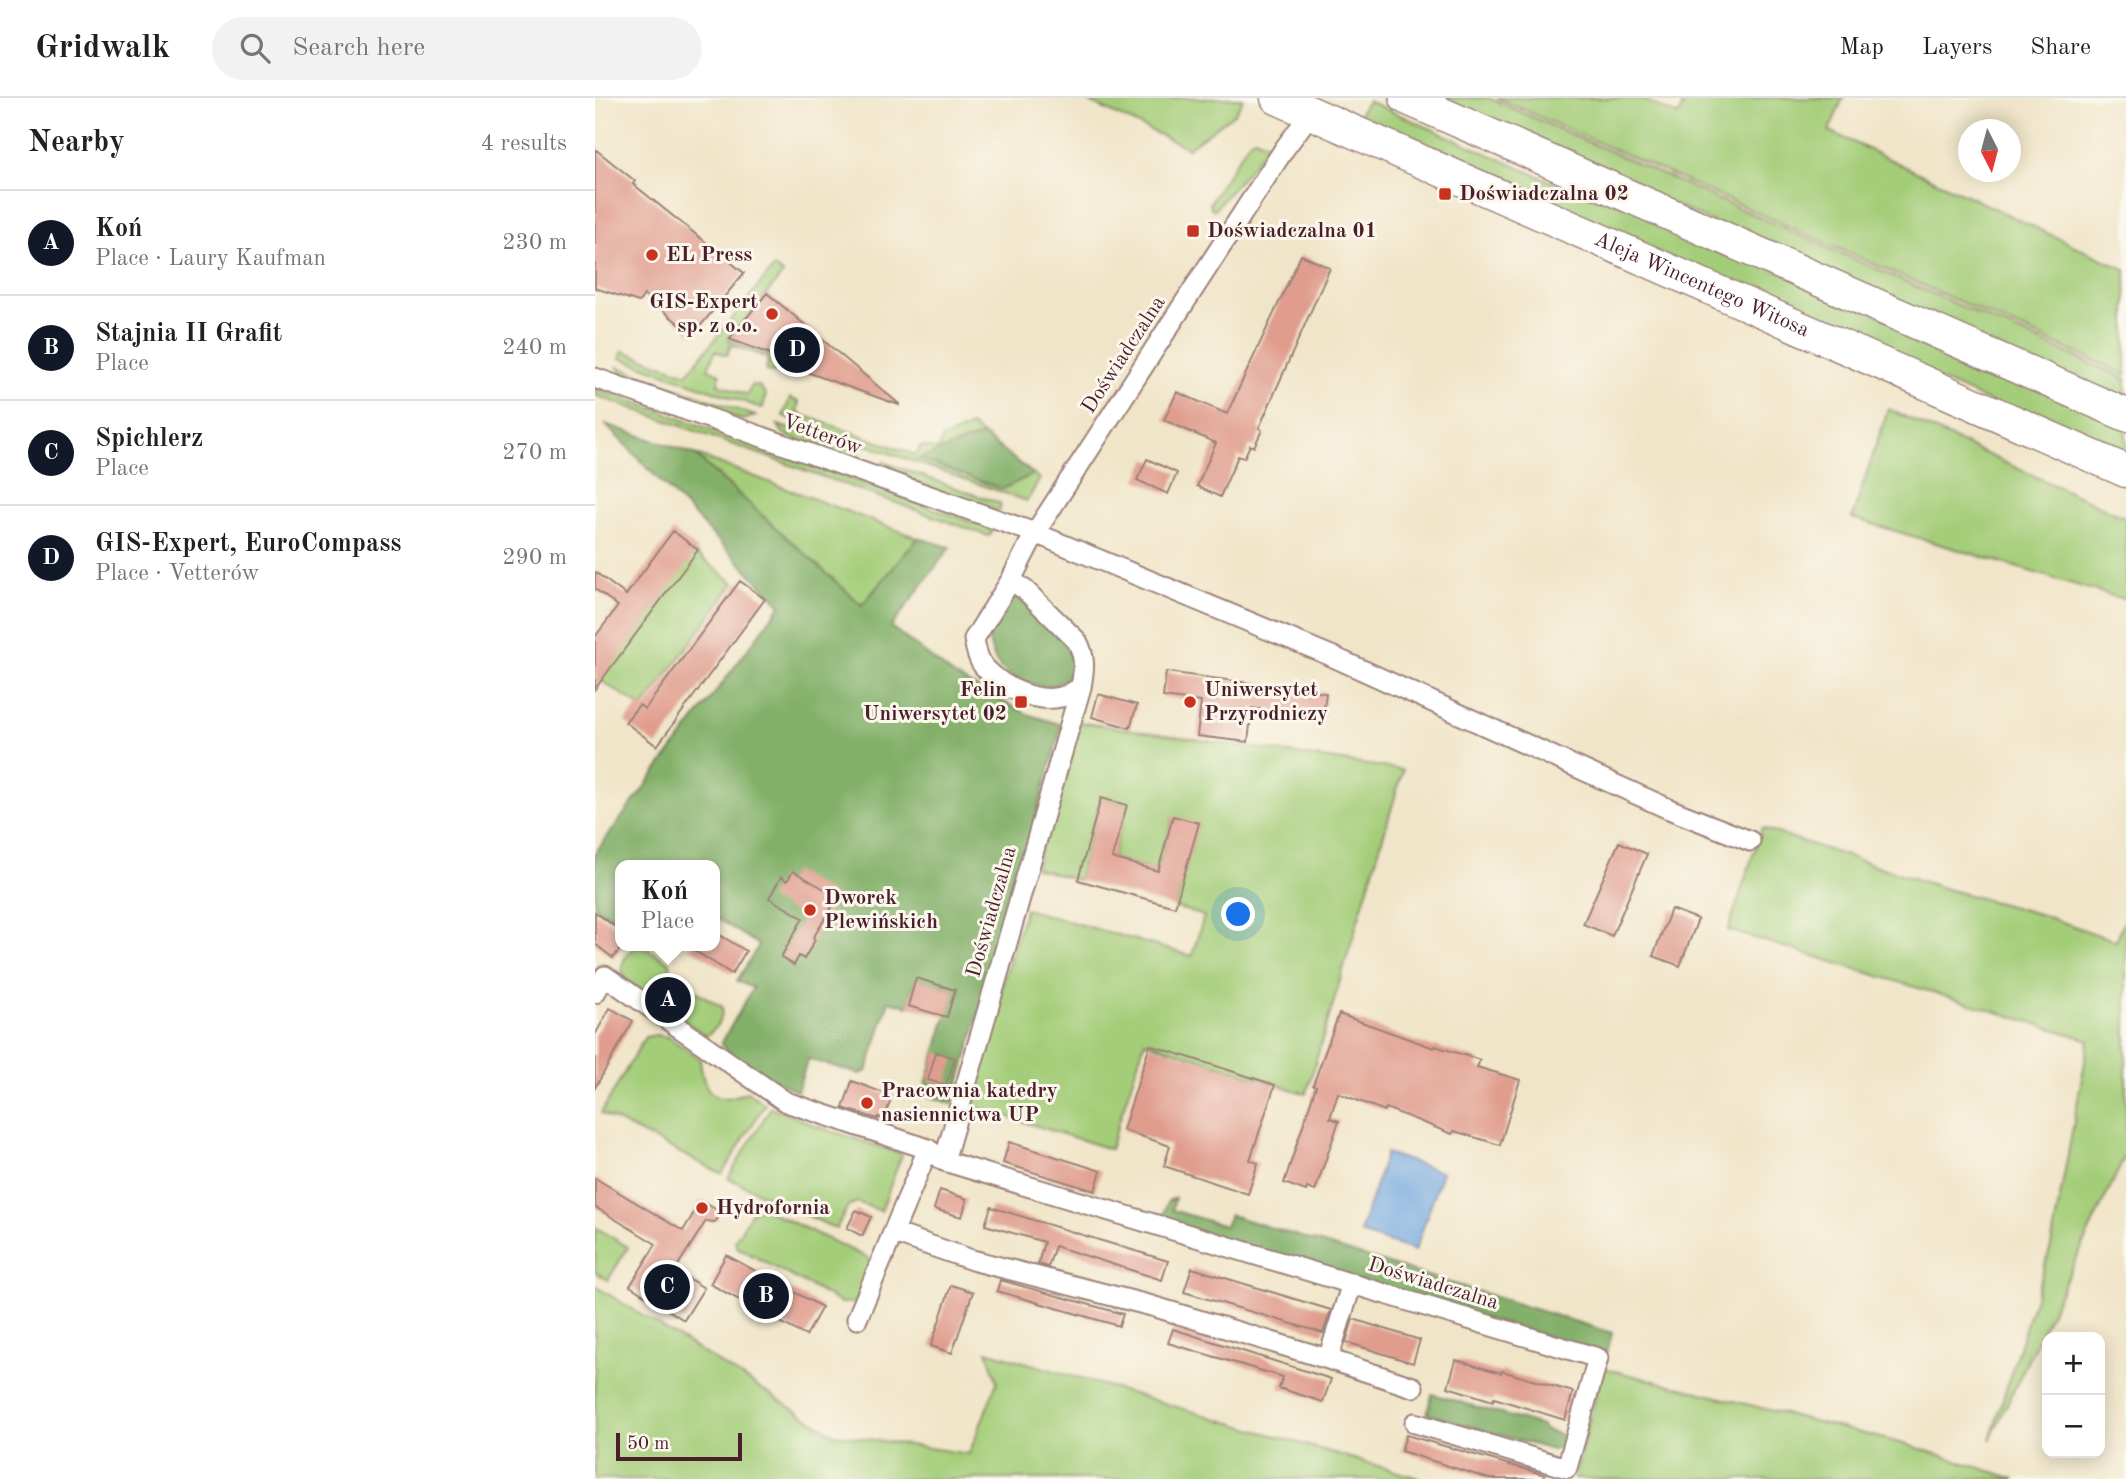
<!DOCTYPE html>
<html lang="en">
<head>
<meta charset="utf-8">
<style>
  :root { --surface:#fff; --page:#f2f2f2; --text:#202124; --muted:#757577; --line:#e0e0e0; --accent:#111827 }
  body { margin:0; font-family:"Old Standard TT",serif; background:var(--page); color:var(--text) }
  .controls { position:absolute; right:21px; bottom:21px; display:grid; overflow:hidden; border-radius:14px; box-shadow:0 4px 18px #0003 }
  .controls button { width:63px; height:63px; display:grid; place-items:center; padding:0; border:0; border-bottom:2px solid var(--line); background:var(--surface); color:var(--text); font:35px sans-serif }
  .compass { position:absolute; left:1363px; top:21px; width:63px; height:63px; border-radius:50%; background:var(--surface); box-shadow:0 4px 18px #0003; rotate:174deg }
  .scale { position:absolute; left:21px; bottom:18px; width:126px; box-sizing:border-box; padding-left:7px; border:4px solid #4a1f2b; border-top:0; font-size:19px; line-height:24px; white-space:nowrap; color:#4a1f2b; -webkit-text-stroke:5px #fbf7ec; paint-order:stroke }
  .you { position:absolute; left:644px; top:817px; width:24px; height:24px; margin:-18px; border:5px solid #fff; border-radius:50%; background:#1a73e8; box-shadow:0 0 0 10px #1a73e833 }
  .badge { display:grid; place-items:center; width:46px; height:46px; border-radius:50%; background:var(--accent); color:#fff; font-size:23px; font-weight:700 }
  .pin { position:absolute; translate:-50% -50%; border:4px solid #fff; box-shadow:0 2px 7px #0006 }
  .popup { position:absolute; left:20px; top:762px; width:105px; height:91px; box-sizing:border-box; display:grid; place-content:center; border-radius:14px; background:var(--surface); filter:drop-shadow(0 2px 5px #0005); font-size:23px; white-space:nowrap; color:var(--muted) }
  .popup b { font-size:26px; color:var(--text) }
  .popup::after { content:''; position:absolute; left:50%; top:100%; margin-left:-14px; border:14px solid transparent; border-top-color:var(--surface) }
  .list { margin:0; padding:0; list-style:none }
  h2 { display:flex; justify-content:space-between; align-items:center; height:91px; margin:0; padding:0 28px; font-size:30px }
  h2 small { font-size:23px; font-weight:400; color:var(--muted) }
  .list li { display:grid; grid-template-columns:46px 1fr auto; gap:21px; align-items:center; box-sizing:border-box; height:105px; padding:0 28px; border-top:2px solid var(--line) }
  .list b { display:block; font-size:26px; white-space:nowrap }
  .list p { margin:0; font-size:23px; white-space:nowrap; color:var(--muted) }
  .list em { font-size:23px; font-style:normal; color:var(--muted) }
  .icon { flex:none; width:38px; height:38px; fill:none; stroke:currentColor; stroke-width:2; stroke-linecap:round; stroke-linejoin:round }
  .map { position:relative; flex:none; width:1531px; height:1381px; overflow:hidden }
  header { display:flex; align-items:center; gap:42px; box-sizing:border-box; height:98px; padding:0 35px; background:var(--surface); border-bottom:2px solid var(--line) }
  header strong { font-size:33px }
  nav { display:flex; gap:38px; margin-inline-start:auto; font-size:24px }
  .search { width:490px; height:63px; background:var(--page); display:flex; align-items:center; gap:18px; box-sizing:border-box; padding:0 24px; border-radius:38px; color:var(--muted); font-size:26px }
  main { display:flex }
  aside { flex:1; background:var(--surface) }
  .map>svg:first-child { display:block }
</style>
</head>
<body>
<header>
<strong>Gridwalk</strong>
<div class="search"><svg class="icon" aria-label="search" viewBox="0 0 24 24"><circle cx="10" cy="10" r="6"/><path d="M15 15l6 6"/></svg>Search here</div>
<nav><a>Map</a><a>Layers</a><a>Share</a></nav>
</header>
<main>
<aside>
<h2>Nearby<small>4 results</small></h2>
<ul class="list">
<li><span class="badge">A</span><div><b>Koń</b><p>Place · Laury Kaufman</p></div><em>230 m</em></li>
<li><span class="badge">B</span><div><b>Stajnia II Grafit</b><p>Place</p></div><em>240 m</em></li>
<li><span class="badge">C</span><div><b>Spichlerz</b><p>Place</p></div><em>270 m</em></li>
<li><span class="badge">D</span><div><b>GIS-Expert, EuroCompass</b><p>Place · Vetterów</p></div><em>290 m</em></li>
</ul>
</aside>
<div class="map">
<svg width="1531" height="1381" viewBox="0 0 1531 1381">
  <rect width="100%" height="100%" fill="#fbf7ec"/>
  <filter id="ink" filterUnits="userSpaceOnUse"><feTurbulence type="fractalNoise" baseFrequency=".0143" numOctaves="2"/><feDisplacementMap in="SourceGraphic" scale="14" xChannelSelector="R" yChannelSelector="G"/><feConvolveMatrix kernelMatrix="1 2 1 2 8 2 1 2 1" color-interpolation-filters="sRGB"/></filter>
  <filter id="wash" filterUnits="userSpaceOnUse"><feTurbulence type="fractalNoise" baseFrequency=".00686" numOctaves="4" result="noise"/><feDisplacementMap in="SourceGraphic" scale="28" xChannelSelector="R" yChannelSelector="G"/><feGaussianBlur stdDeviation="1.57" result="paint"/><feColorMatrix in="noise" values="0 0 0 0 0 0 0 0 0 0 0 0 0 0 0 0 0 1.4 0 .05"/><feComposite in="paint" operator="in"/></filter>
  <g filter="url(#wash)">
    <rect width="100%" height="100%" fill="#f0e5c8"/>
    <path fill="#a4cd79" stroke="#777652" stroke-width="2" d="M 486,0 L 646,0 L 648,1 L 640,15 L 593,50 Z
      M 836,0 L 894,0 L 1531,281 L 1531,306 Z
      M 902,0 L 1045,0 L 1083,18 L 1091,0 L 1248,0 L 1234,33 L 1531,172 L 1531,277 Z
      M 773,3 L 977,93 L 1033,106 L 1531,327 L 1531,364 L 759,23 Z
      M 660,40 L 673,46 L 656,69 L 619,112 L 616,110 L 615,105 L 655,42 Z
      M 179,169 L 188,176 L 133,242 L 184,260 L 179,275 L 171,273 L 173,260 L 136,247 L 132,257 L 120,253 L 113,271 L 125,276 L 123,286 L 152,297 L 157,287 L 164,288 L 171,297 L 168,309 L 166,310 L 25,260 L 28,253 L 92,276 Z
      M 23,269 L 160,318 L 148,322 L 33,282 L 26,277 Z
      M 0,290 L 393,430 L 397,432 L 396,436 L 393,438 L 0,297 Z
      M 195,300 L 204,304 L 202,315 L 321,357 L 326,348 L 343,352 L 347,341 L 376,328 L 445,381 L 432,403 L 188,318 Z
      M 1293,311 L 1531,420 L 1531,502 L 1257,420 Z
      M 183,327 L 264,355 L 261,363 L 194,339 L 187,334 Z
      M 99,356 L 323,440 L 267,508 Z
      M 288,364 L 406,406 L 404,414 L 286,372 Z
      M 99,454 L 139,485 L 48,610 L 5,582 Z
      M 484,624 L 808,672 L 711,996 L 550,943 L 515,1051 L 372,1006 L 430,811 L 597,858 L 609,818 L 580,809 L 603,726 L 578,719 L 563,773 L 517,760 L 532,707 L 506,700 L 483,782 L 440,770 Z
      M 1167,730 L 1348,790 L 1444,816 L 1521,843 L 1531,819 L 1531,1056 L 1395,1342 L 1456,1148 L 1494,942 L 1133,832 Z
      M 43,848 L 49,849 L 75,865 L 76,878 L 127,909 C 129,919 120,932 111,938 L 30,881 C 23,869 30,854 43,848 Z
      M 61,937 L 73,939 L 105,961 C 106,976 110,1000 130,1000 C 137,1000 146,996 153,994 L 170,1006 L 127,1076 L 6,1015 L 50,939 Z
      M 176,1009 L 221,1028 L 307,1056 L 286,1113 L 262,1104 L 253,1108 L 241,1131 L 133,1080 Z
      M 167,1110 L 273,1160 L 277,1171 L 260,1205 L 246,1205 L 142,1149 L 140,1143 L 157,1113 Z
      M 0,1129 L 33,1149 L 13,1182 L 0,1174 Z
      M 0,1188 L 239,1336 L 374,1356 L 402,1284 L 392,1253 L 827,1381 L 0,1381 Z
      M 1008,1270 L 1313,1347 L 1420,1381 L 979,1381 Z"/>
    <path fill="#83b069" stroke="#66684a" stroke-width="2" d="M 10,326 L 99,356 L 267,507 L 323,440 L 355,449 L 296,529 L 361,579 L 432,616 L 467,627 L 358,1006 L 328,996 L 359,892 L 321,881 L 313,908 L 294,903 L 272,973 L 265,976 L 213,961 L 202,993 C 185,984 134,960 126,946 L 158,890 L 142,883 L 164,847 L 120,819 L 120,767 L 26,767 L 26,824 L 0,810 L 0,755 L 186,507 Z
      M 388,337 L 438,376 L 408,391 L 324,361 Z
      M 421,498 C 439,512 484,546 475,573 C 465,602 414,583 402,565 C 396,555 394,545 393,534 L 413,501 Z
      M 580,1100 L 577,1112 L 630,1128 L 635,1117 L 1017,1235 L 1011,1257 L 567,1122 L 573,1103 Z
      M 837,1296 L 947,1328 L 949,1332 L 975,1339 L 969,1349 L 957,1352 L 832,1316 Z"/>
    <path fill="#6fa6de" stroke="#5c6284" stroke-width="2" d="M 791,1055 L 847,1074 L 820,1153 L 765,1135 Z"/>
    <g id="blocks">
      <path fill="#e09d8e" d="M 0,51 L 40,83 L 38,86 L 149,175 L 98,237 L 49,197 L 44,204 L 0,190 Z
        M 706,157 L 735,170 L 664,330 L 667,332 L 659,349 L 655,347 L 649,360 L 643,358 L 625,399 L 602,388 L 621,345 L 569,322 L 582,294 L 632,316 Z
        M 172,195 L 304,306 L 304,307 L 192,267 L 195,263 L 134,241 Z
        M 552,361 L 582,375 L 573,396 L 542,382 Z
        M 78,433 L 103,452 L 0,591 L 0,539 L 23,508 L 0,491 L 0,474 L 31,497 Z
        M 145,483 L 170,501 L 62,648 L 30,624 L 44,607 L 50,611 Z
        M 571,574 L 731,595 L 728,619 L 657,610 L 653,644 L 602,638 L 606,604 L 568,599 Z
        M 503,596 L 542,607 L 535,630 L 497,619 Z
        M 506,700 L 532,707 L 517,760 L 563,773 L 578,718 L 604,725 L 580,809 L 483,782 Z
        M 1024,744 L 1052,756 L 1017,838 L 988,826 Z
        M 198,773 L 243,799 L 218,840 L 220,842 L 209,861 L 204,858 L 199,867 L 186,859 L 208,820 L 174,800 L 186,779 L 192,783 Z
        M 1076,811 L 1103,821 L 1085,868 L 1058,858 Z
        M 0,814 L 26,833 L 26,850 L 18,860 L 0,846 Z
        M 120,834 L 151,853 L 137,876 L 92,848 L 120,848 Z
        M 321,880 L 360,892 L 352,919 L 313,908 Z
        M 15,910 L 38,923 L 0,990 L 0,937 Z
        M 744,916 L 839,950 L 840,948 L 885,962 L 882,969 L 925,982 L 905,1047 L 859,1033 L 857,1036 L 791,1010 L 790,1013 L 743,995 L 735,1020 L 744,1023 L 720,1093 L 712,1090 L 711,1093 L 689,1085 L 721,988 L 718,987 Z
        M 555,947 L 680,987 L 655,1062 L 663,1065 L 653,1096 L 569,1068 L 575,1048 L 528,1032 Z
        M 341,954 L 360,960 L 351,987 L 333,982 Z
        M 257,983 L 297,998 L 289,1021 L 283,1019 L 283,1021 L 248,1010 Z
        M 414,1044 L 506,1073 L 500,1093 L 408,1065 Z
        M 0,1080 L 88,1133 L 106,1103 L 124,1113 L 122,1122 L 119,1124 L 111,1123 L 80,1172 L 109,1190 L 89,1222 L 35,1188 L 61,1146 L 0,1109 Z
        M 345,1092 L 372,1101 L 367,1119 L 339,1111 Z
        M 396,1109 L 573,1163 L 567,1182 L 460,1148 L 453,1169 L 443,1166 L 449,1144 L 390,1127 Z
        M 261,1112 L 276,1119 L 267,1138 L 252,1130 Z
        M 131,1157 L 227,1209 L 211,1238 L 115,1186 Z
        M 597,1170 L 736,1212 L 728,1235 L 589,1194 Z
        M 405,1182 L 528,1216 L 524,1228 L 402,1193 Z
        M 356,1187 L 378,1194 L 357,1255 L 336,1248 Z
        M 758,1221 L 825,1242 L 818,1265 L 751,1244 Z
        M 578,1231 L 736,1281 L 728,1304 L 684,1290 L 688,1279 L 573,1245 Z
        M 861,1262 L 906,1275 L 907,1273 L 978,1294 L 970,1322 L 899,1300 L 898,1303 L 853,1289 Z
        M 811,1337 L 950,1377 L 949,1381 L 895,1381 L 888,1379 L 806,1353 Z"/>
    </g>
  </g>
  <g filter="url(#ink)">
    <use href="#blocks" fill-opacity="0" stroke="#9d827a" stroke-width="2"/>
    <g fill="none" stroke-linecap="round" stroke-linejoin="round">
      <defs>
        <path id="minor" d="M 0,280 L 440,435 L 734,557 L 1074,711 L 1155,743
          M 416,482 L 430,492 L 482,543 C 491,559 489,572 486,589 L 349,1063 L 1003,1260 L 972,1370 L 820,1325
          M 486,589 C 480,593 473,597 466,599 C 440,605 409,590 391,571 C 383,563 381,552 379,541 L 416,482 L 440,435 L 690,50 L 716,15
          M 0,895 L 10,878 L 191,1004 L 333,1051 L 349,1063
          M 299,1135 L 377,1162 L 557,1208 L 733,1261 L 757,1185
          M 262,1221 L 333,1051
          M 733,1261 L 818,1289"/>
        <g id="primary">
          <path id="s1" d="M 682,0 L 1531,373"/>
          <path d="M 811,0 L 1531,317"/>
        </g>
      </defs>
      <use href="#minor" stroke="#9d827a" stroke-width="23"/>
      <use href="#primary" stroke="#9d827a" stroke-width="35"/>
      <use href="#minor" stroke="#fff" stroke-width="19"/>
      <use href="#primary" stroke="#fff" stroke-width="32"/>
    </g>
  </g>
  <g fill="#c8321e" stroke="#fbf7ec" stroke-width="2.5">
    <rect x="843" y="89" width="14" height="14" rx="3.5"/>
    <rect x="591" y="126" width="14" height="14" rx="3.5"/>
    <circle cx="57" cy="157" r="7"/>
    <circle cx="177" cy="216" r="7"/>
    <rect x="419" y="597" width="14" height="14" rx="3.5"/>
    <circle cx="595" cy="604" r="7"/>
    <circle cx="215" cy="812" r="7"/>
    <circle cx="272" cy="1005" r="7"/>
    <circle cx="107" cy="1110" r="7"/>
  </g>
  <g text-anchor="middle" dominant-baseline="central" stroke-width="6" stroke-linejoin="round" paint-order="stroke">
    <g font-size="21" font-weight="bold" fill="#4a1f2b" stroke="#fbf7ec" text-anchor="start">
      <text x="864" y="96">Doświadczalna 02</text>
      <text x="612" y="133">Doświadczalna 01</text>
      <text x="71" y="157">EL Press</text>
      <text x="163" y="204" text-anchor="end">GIS-Expert<tspan x="163" dy="24">sp. z o.o.</tspan></text>
      <text x="412" y="592" text-anchor="end">Felin<tspan x="412" dy="24">Uniwersytet 02</tspan></text>
      <text x="609" y="592">Uniwersytet<tspan x="609" dy="24">Przyrodniczy</tspan></text>
      <text x="229" y="800">Dworek<tspan x="229" dy="24">Plewińskich</tspan></text>
      <text x="286" y="993">Pracownia katedry<tspan x="286" dy="24">nasiennictwa UP</tspan></text>
      <text x="121" y="1110">Hydrofornia</text>
    </g>
    <g font-size="21" fill="#4a1f2b" stroke="#fbf7ec">
      <text stroke="none"><textPath href="#s1" startOffset="464">Aleja Wincentego Witosa</textPath></text>
      <text transform="translate(529 257) rotate(-57)">Doświadczalna</text>
      <text transform="translate(227 337) rotate(20)">Vetterów</text>
      <text transform="translate(397 814) rotate(-74)">Doświadczalna</text>
      <text transform="translate(838 1186) rotate(17)">Doświadczalna</text>
    </g>
  </g>
</svg>
<div class="controls">
<button>+</button>
<button>−</button>
</div>
<svg class="compass" viewBox="-18 -18 36 36"><path d="M0-13l5 13h-10z" fill="#e53935"/><path d="M0 13l5-13h-10z" fill="#757577"/></svg>
<div class="scale">50 m</div>
<div class="you"></div>
<div class="pin badge" style="left:73px;top:902px">A</div>
<div class="popup"><b>Koń</b>Place</div>
<div class="pin badge" style="left:171px;top:1198px">B</div>
<div class="pin badge" style="left:72px;top:1189px">C</div>
<div class="pin badge" style="left:202px;top:252px">D</div>
</div>
</main>
</body>
</html>
